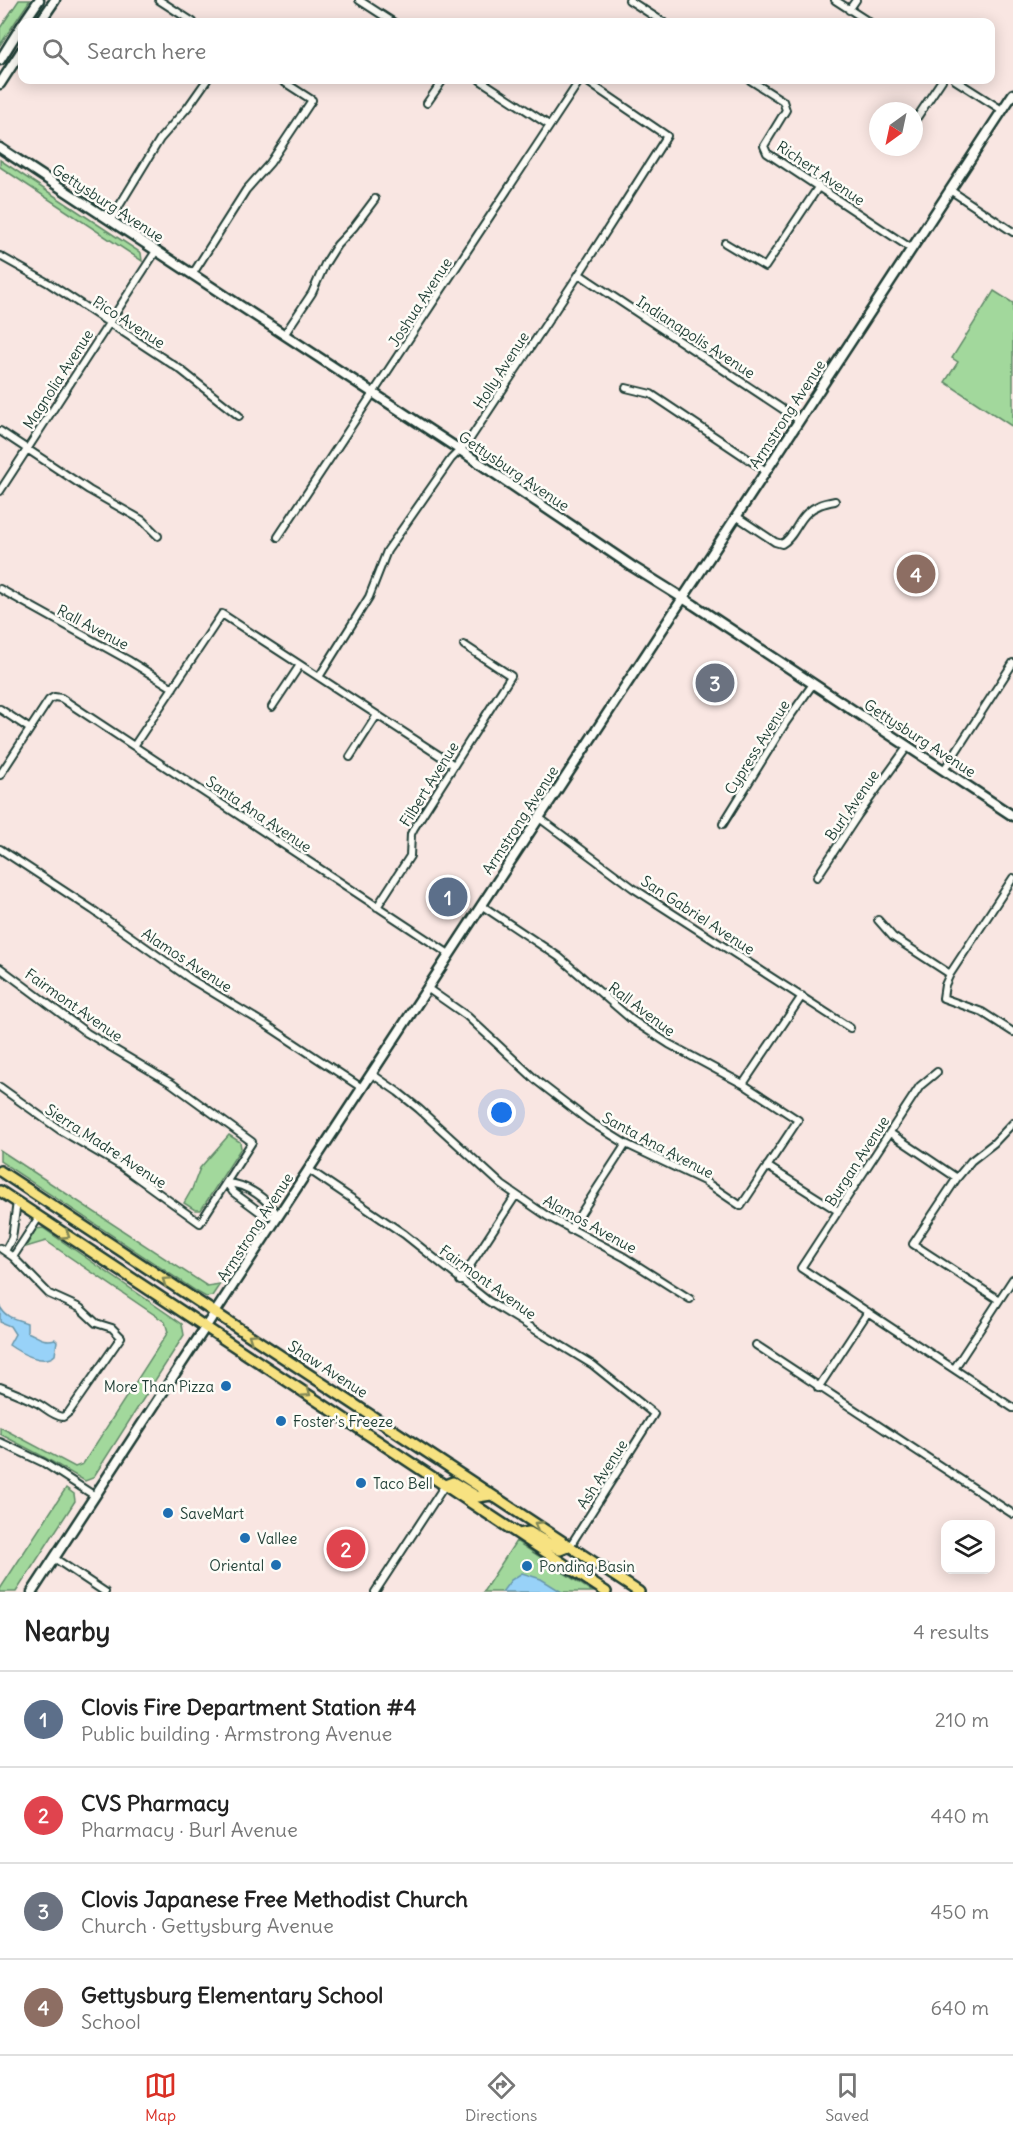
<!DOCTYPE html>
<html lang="en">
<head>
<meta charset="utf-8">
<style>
  :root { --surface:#fff; --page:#f2f2f2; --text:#222; --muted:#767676; --line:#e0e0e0; --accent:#d93025 }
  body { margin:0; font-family:Delius,sans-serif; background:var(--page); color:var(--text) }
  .controls { position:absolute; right:18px; bottom:18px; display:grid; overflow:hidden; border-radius:12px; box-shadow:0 3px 15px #0003 }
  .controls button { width:54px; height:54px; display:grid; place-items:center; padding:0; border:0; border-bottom:2px solid var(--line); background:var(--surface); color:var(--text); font:30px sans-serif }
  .compass { position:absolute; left:869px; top:102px; width:54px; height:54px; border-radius:50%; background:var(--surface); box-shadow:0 3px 15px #0003; rotate:213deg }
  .you { position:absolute; left:502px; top:1113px; width:21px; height:21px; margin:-15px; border:4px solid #fff; border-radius:50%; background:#1a73e8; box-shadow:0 0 0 9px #1a73e833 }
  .badge { display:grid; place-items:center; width:39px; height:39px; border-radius:50%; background:var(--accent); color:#fff; font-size:20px; font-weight:700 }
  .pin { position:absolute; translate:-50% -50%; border:3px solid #fff; box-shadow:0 2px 6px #0006 }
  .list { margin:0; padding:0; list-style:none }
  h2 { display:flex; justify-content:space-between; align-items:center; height:78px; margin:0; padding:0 24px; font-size:26px }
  h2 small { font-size:20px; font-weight:400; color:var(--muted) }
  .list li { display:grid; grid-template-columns:39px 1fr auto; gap:18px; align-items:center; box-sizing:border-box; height:96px; padding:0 24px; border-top:2px solid var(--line) }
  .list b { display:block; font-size:22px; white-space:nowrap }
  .list p { margin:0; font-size:20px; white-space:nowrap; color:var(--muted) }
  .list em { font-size:20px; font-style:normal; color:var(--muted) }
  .icon { flex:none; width:33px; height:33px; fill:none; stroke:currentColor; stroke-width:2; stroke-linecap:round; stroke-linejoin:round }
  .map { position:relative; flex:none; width:1013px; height:1592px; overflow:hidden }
  .search { position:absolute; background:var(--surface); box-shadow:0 3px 15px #0003; left:18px; right:18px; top:18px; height:66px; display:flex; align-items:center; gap:15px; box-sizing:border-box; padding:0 21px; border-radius:12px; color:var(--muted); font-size:22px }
  .sheet { height:462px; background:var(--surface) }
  nav { display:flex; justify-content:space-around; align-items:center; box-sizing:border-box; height:84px; border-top:2px solid var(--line); background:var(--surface); font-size:16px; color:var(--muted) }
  nav a { display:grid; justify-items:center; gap:3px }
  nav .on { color:var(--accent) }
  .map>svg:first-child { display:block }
</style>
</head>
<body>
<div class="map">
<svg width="1013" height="1592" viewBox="0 0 1013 1592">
  <rect width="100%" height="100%" fill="#f9e6e2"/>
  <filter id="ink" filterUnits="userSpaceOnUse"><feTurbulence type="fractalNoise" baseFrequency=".0167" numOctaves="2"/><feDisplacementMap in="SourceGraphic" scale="12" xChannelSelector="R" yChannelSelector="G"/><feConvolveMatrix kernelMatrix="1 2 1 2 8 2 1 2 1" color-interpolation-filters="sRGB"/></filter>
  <g filter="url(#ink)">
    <path fill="#a2d89c" stroke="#608a68" stroke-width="1.5" d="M 19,0 L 30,0 L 0,45 L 0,28 Z
      M 0,160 L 141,253 L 142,261 L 0,167 Z
      M 994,291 L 1013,303 L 1013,427 L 945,382 L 958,362 L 952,358 Z
      M 229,1135 L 240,1142 L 241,1148 L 201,1210 L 195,1210 L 184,1203 L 192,1189 L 200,1168 Z
      M 0,1150 L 207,1286 L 220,1284 L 212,1296 L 206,1297 L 199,1293 L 0,1161 Z
      M 43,1228 L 182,1324 L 184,1335 L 93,1478 L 85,1481 L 42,1456 L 0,1434 L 0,1427 L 75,1467 L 83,1464 L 168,1332 L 165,1322 L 46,1241 L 26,1247 L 36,1229 Z
      M 66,1488 L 74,1494 L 75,1501 L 16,1592 L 0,1592 L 0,1589 Z
      M 516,1541 L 593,1592 L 483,1592 Z"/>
    <path fill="#98d2f8" stroke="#6896aa" stroke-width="1.5" d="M 0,1307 C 7,1319 15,1318 27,1323 L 27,1332 C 37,1335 42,1343 55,1339 L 57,1341 L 55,1355 C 44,1366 20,1353 9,1345 L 15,1334 L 10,1326 L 0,1322 Z
      M 522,1573 L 541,1579 L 562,1592 L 502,1592 L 511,1580 Z"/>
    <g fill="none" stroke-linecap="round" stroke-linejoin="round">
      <defs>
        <path id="street" d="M 159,0 L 193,22
          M 359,0 L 393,22
          M 629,0 L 663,22
          M 835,0 L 869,22
          M 849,10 L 856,0
          M 480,80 L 549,125
          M 750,80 L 783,101 L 786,110 L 764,146 L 767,153 L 912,249
          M 955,80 L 1002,110
          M 427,103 L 443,80
          M 914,122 L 942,80
          M 950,190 L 1013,232
          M 110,221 L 160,139 L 188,107 L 207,80
          M 725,243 L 765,267 L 819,186
          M 0,256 L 50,284 L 181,370 L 239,416
          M 579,274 L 799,420
          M 192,275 L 246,190 L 270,163 L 312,100 L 281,80
          M 284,335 L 312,293 L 325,264 L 337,245 L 354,227 L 375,199
          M 626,388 L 651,394 L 766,471
          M 0,431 L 89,490 L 142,520 L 158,536
          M 0,491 L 156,251
          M 736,516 L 775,542 L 782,544 C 794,537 797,522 807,513 C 816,505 824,503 835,501
          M 278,537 L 580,80
          M 0,589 L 128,660 L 173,688
          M 319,677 L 369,597 L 387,551 L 451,459 L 468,442 L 579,274 L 667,136 L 585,80
          M 272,707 L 300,665
          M 0,709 L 30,729
          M 134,746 L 222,614 L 454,765
          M 350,757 L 377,715
          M 944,770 L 1013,663
          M 0,775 L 49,700 L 54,697 L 61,698 L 449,954
          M 538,817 L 633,888 L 850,1028
          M 723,824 L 786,722 L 813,684
          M 0,849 L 93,910 L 192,980 L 265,1024 L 362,1088
          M 817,877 L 858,815 L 908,746
          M 1013,878 L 950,974 L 945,985 L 943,998 L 982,1012 L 1013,1032
          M 377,907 L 410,856 L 411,834 L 414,828 L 511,676 L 464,645
          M 878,920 L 893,937 L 950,974
          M 0,968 L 87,1033 L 171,1083 L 252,1142 L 200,1223 L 121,1166 L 60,1130 L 0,1087
          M 427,988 L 467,1016 L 537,1081 L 589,1121 L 626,1144 L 704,1181 L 741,1206 L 798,1120 L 743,1084 L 669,1044 L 632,1020 L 559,957 L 481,905
          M 937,1072 L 920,1086 L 801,1268 L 1013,1408
          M 372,1074 L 398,1092 L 419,1109 L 502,1185 L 547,1216 L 624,1257 L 690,1299
          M 743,1084 L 802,996
          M 890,1133 L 957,1178
          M 767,1166 L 838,1211
          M 308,1169 L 404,1234 L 488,1301 L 593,1365 L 654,1414 L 570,1546
          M 227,1183 L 233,1192 L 264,1215 L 278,1216
          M 227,1183 C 247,1184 268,1199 278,1216
          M 570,1230 L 626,1144
          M 0,1248 L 13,1257 L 49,1294 L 80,1308 L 96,1323 L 112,1328 L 121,1337 L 69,1412 L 63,1417 C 53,1416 46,1408 37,1403 C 25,1397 13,1392 0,1387
          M 5,1251 L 12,1238 L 17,1202
          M 13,1257 L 39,1217
          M 460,1281 L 516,1195
          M 999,1300 L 913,1244 L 957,1178 L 971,1161 L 994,1143 L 1013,1123
          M 756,1345 L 1013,1514
          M 954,1369 L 1013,1279
          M 818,1388 L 868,1312
          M 0,1442 L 44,1463 L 95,1496
          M 54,1558 L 105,1592
          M 375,1592 L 445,1485"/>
        <path id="secondary" d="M 24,22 L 39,0
          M 40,22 L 55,0
          M 0,60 L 22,25
          M 0,84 L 22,50
          M 0,148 L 460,450 L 633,567 L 694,605 L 1013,816
          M 32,1592 L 1013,94"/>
        <path id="primary" d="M 0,1171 L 639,1592
          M 0,1191 L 606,1592
          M 445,1485 L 453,1482 L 478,1497 L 491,1495
          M 519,1534 L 529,1532 L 560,1550 L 570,1546"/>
      </defs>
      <use href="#street" stroke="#1f3d34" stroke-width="10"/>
      <use href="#secondary" stroke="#1f3d34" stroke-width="13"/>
      <use href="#primary" stroke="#1f3d34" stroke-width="14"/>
      <use href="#street" stroke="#fdfcf7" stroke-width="6"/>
      <use href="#secondary" stroke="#fdfcf7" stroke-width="8"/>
      <use href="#primary" stroke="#f7e281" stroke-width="9"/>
    </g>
    <defs><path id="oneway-chevron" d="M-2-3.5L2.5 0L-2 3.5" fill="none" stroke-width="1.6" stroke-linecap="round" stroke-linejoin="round" transform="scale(1.5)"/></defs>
    <g stroke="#808757">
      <use href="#oneway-chevron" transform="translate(66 1235) rotate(33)"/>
      <use href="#oneway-chevron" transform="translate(166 1281) rotate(-146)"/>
      <use href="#oneway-chevron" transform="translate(252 1337) rotate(-146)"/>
      <use href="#oneway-chevron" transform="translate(307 1393) rotate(34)"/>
      <use href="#oneway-chevron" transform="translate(538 1525) rotate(-147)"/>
    </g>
  </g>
  <g fill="#1f6fb2" stroke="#fdfcf7" stroke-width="2">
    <circle cx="226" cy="1386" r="6"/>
    <circle cx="281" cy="1421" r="6"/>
    <circle cx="361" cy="1483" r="6"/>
    <circle cx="168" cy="1513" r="6"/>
    <circle cx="245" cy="1538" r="6"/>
    <circle cx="276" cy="1565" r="6"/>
    <circle cx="527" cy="1566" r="6"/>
  </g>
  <g text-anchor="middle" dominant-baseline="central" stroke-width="5" stroke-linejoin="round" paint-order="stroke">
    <g font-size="15" fill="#1f3d34" stroke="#fdfcf7">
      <text transform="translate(821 173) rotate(34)">Richert Avenue</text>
      <text transform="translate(108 203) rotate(33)">Gettysburg Avenue</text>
      <text transform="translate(420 302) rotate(-57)">Joshua Avenue</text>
      <text transform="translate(129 322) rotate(33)">Pico Avenue</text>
      <text transform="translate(696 337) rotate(33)">Indianapolis Avenue</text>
      <text transform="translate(501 370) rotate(-57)">Holly Avenue</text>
      <text transform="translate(58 379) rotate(-57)">Magnolia Avenue</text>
      <text transform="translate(787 414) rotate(-57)">Armstrong Avenue</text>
      <text transform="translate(514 471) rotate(34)">Gettysburg Avenue</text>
      <text transform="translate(93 627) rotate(28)">Rall Avenue</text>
      <text transform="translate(920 738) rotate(33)">Gettysburg Avenue</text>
      <text transform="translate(757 747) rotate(-58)">Cypress Avenue</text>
      <text transform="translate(429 784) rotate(-58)">Filbert Avenue</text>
      <text transform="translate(852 805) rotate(-55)">Burl Avenue</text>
      <text transform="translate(259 814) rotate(34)">Santa Ana Avenue</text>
      <text transform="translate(520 820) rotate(-57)">Armstrong Avenue</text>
      <text transform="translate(698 915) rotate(33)">San Gabriel Avenue</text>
      <text transform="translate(187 960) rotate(33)">Alamos Avenue</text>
      <text transform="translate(74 1005) rotate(35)">Fairmont Avenue</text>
      <text transform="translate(642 1009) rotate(37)">Rall Avenue</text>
      <text transform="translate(658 1145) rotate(28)">Santa Ana Avenue</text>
      <text transform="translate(106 1146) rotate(33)">Sierra Madre Avenue</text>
      <text transform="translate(857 1161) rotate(-57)">Burgan Avenue</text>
      <text transform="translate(590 1224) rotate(29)">Alamos Avenue</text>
      <text transform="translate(255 1227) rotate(-57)">Armstrong Avenue</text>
      <text transform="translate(488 1282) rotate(36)">Fairmont Avenue</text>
      <text transform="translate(328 1369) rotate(33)">Shaw Avenue</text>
      <text transform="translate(602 1474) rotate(-57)">Ash Avenue</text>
    </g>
    <g font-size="15" fill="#1f3d34" stroke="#fdfcf7" text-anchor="start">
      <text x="214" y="1386" text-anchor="end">More Than Pizza</text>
      <text x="293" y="1421">Foster's Freeze</text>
      <text x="373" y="1483">Taco Bell</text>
      <text x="180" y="1513">SaveMart</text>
      <text x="257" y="1538">Vallee</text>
      <text x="264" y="1565" text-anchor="end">Oriental</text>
      <text x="539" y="1566">Ponding Basin</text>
    </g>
  </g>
</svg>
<div class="controls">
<button><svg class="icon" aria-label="layers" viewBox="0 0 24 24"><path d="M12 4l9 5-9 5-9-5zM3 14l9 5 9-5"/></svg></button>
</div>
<svg class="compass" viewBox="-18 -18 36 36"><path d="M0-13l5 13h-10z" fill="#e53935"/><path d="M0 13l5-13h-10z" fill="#767676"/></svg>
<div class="you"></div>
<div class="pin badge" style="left:448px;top:897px;background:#5c6f8a">1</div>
<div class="pin badge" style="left:346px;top:1549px;background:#e0444e">2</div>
<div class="pin badge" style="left:715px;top:683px;background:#6b7280">3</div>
<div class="pin badge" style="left:916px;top:574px;background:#8d6e63">4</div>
<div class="search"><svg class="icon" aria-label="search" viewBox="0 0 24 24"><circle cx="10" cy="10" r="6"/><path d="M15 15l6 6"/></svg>Search here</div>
</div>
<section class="sheet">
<h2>Nearby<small>4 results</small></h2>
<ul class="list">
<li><span class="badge" style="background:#5c6f8a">1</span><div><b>Clovis Fire Department Station #4</b><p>Public building · Armstrong Avenue</p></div><em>210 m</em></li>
<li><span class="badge" style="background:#e0444e">2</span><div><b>CVS Pharmacy</b><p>Pharmacy · Burl Avenue</p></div><em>440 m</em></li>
<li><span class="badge" style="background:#6b7280">3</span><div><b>Clovis Japanese Free Methodist Church</b><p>Church · Gettysburg Avenue</p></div><em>450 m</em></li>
<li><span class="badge" style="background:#8d6e63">4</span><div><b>Gettysburg Elementary School</b><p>School</p></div><em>640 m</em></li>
</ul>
</section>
<nav>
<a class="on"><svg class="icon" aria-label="map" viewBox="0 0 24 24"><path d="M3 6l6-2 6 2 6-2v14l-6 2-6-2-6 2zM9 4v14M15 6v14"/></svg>Map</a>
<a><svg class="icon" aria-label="directions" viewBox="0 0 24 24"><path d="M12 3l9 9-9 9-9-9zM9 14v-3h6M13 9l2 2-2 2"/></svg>Directions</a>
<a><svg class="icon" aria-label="saved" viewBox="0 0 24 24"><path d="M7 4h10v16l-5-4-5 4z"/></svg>Saved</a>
</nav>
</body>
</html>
